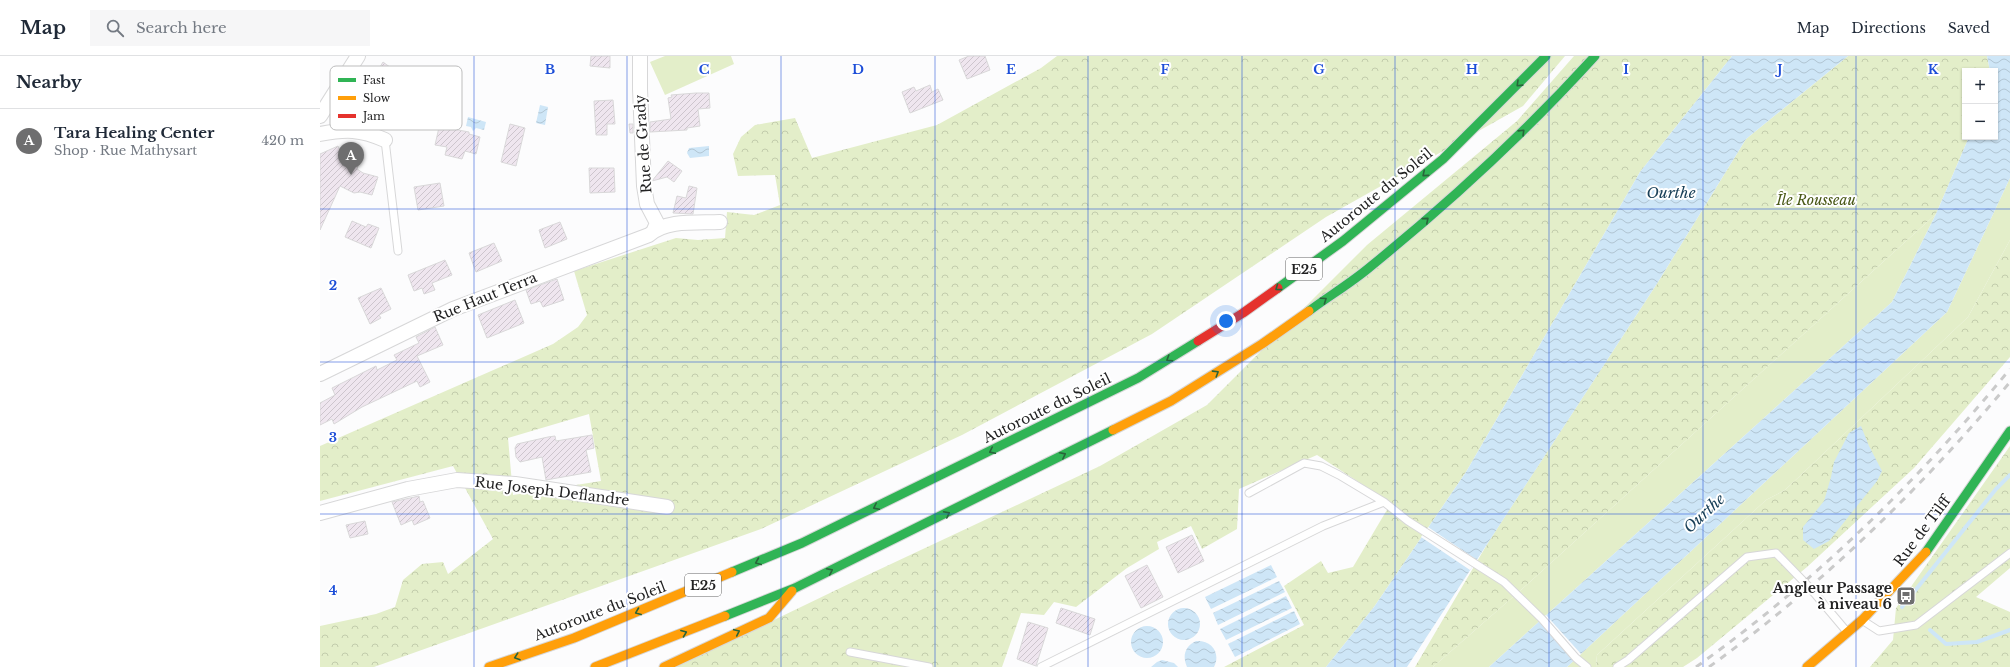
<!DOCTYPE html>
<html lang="en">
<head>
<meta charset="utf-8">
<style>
  :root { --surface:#fff; --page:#f6f6f7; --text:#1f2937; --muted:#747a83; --line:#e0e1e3; --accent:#6e6e6f }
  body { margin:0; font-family:"Libre Baskerville",serif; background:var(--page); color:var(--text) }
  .controls { position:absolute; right:12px; top:12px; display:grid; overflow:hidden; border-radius:0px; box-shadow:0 1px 3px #0004 }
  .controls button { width:36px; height:36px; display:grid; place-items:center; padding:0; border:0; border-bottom:1px solid var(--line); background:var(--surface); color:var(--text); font:20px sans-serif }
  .you { position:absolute; left:906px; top:265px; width:14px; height:14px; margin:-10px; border:3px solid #fff; border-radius:50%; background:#1a73e8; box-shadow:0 0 0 6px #1a73e833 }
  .badge { display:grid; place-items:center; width:26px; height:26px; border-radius:50%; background:var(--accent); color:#fff; font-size:13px; font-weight:700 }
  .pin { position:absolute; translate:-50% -33px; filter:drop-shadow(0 1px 2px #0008) }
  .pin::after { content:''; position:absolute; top:21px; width:14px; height:12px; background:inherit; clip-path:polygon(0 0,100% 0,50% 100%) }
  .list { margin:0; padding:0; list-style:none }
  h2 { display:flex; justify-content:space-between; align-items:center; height:52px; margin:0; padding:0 16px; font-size:17px }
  h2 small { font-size:13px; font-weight:400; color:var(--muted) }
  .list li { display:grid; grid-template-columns:26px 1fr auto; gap:12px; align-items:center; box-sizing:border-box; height:64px; padding:0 16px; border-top:1px solid var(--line) }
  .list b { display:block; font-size:15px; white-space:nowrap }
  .list p { margin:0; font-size:13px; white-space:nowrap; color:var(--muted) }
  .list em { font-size:13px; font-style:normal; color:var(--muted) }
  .icon { flex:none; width:22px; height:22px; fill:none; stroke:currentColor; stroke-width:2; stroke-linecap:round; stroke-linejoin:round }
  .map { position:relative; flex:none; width:1690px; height:611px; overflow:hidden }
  header { display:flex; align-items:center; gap:24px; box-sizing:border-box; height:56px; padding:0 20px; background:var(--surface); border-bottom:1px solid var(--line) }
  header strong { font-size:19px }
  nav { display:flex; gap:22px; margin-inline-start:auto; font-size:14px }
  .search { width:280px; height:36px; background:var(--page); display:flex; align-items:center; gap:10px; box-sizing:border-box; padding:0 14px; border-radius:0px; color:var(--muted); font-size:15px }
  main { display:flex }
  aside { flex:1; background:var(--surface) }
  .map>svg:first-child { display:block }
</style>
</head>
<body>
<header>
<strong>Map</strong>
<div class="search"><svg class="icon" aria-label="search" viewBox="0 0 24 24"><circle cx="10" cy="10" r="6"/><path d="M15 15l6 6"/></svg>Search here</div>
<nav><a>Map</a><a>Directions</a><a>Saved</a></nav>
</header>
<main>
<aside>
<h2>Nearby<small></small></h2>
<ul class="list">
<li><span class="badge">A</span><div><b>Tara Healing Center</b><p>Shop · Rue Mathysart</p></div><em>420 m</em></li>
</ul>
</aside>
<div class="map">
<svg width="1690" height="611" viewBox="0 0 1690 611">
  <defs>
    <pattern id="forest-crowns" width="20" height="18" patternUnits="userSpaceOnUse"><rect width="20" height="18" fill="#e3eec9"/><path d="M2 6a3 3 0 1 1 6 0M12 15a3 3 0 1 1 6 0" fill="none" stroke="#c2ccac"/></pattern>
    <pattern id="water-waves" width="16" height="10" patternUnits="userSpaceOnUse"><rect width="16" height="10" fill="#cee6f7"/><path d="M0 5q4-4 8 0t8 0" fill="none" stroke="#b1c5d3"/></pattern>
    <pattern id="building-hatch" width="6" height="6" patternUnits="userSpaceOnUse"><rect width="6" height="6" fill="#efe6ef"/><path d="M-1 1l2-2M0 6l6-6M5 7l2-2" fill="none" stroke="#cdc5cd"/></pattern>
  </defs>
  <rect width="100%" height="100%" fill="#fcfcfd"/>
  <path fill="#e3eec9" d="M 345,0 L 411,0 L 414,8 L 345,39 L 330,6 Z
    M 1690,122 L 1690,184 L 1648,261 L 1465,434 L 1446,444 L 1277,599 L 1276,611 L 1247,611 L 1627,256 Z
    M 1616,158 L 1572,246 L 1169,611 L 1113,611 L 1211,525 Z"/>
  <path fill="url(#forest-crowns)" fill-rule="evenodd" d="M 737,0 L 1245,0 L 1203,50 L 1006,161 L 832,278 L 642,379 L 441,473 L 54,611 L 0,611 L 0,570 L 56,558 L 75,551 L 83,524 L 102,508 L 123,506 L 128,518 L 173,483 L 133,410 L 0,445 L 0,390 L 233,288 L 258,271 L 267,259 L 254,215 L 356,182 L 378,184 L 405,182 L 407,156 L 434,159 L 460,149 L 455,119 L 418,120 L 413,98 L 421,81 L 435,69 L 475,62 L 492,102 L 617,69 L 721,12 ZM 269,358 L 281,425 L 193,439 L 188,382 Z
    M 1254,0 L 1412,0 L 1320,116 L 1146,416 L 1054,551 L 1006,611 L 904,611 L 984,569 L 964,530 L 1001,505 L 1008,517 L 1033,511 L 1071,447 L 997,399 L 919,433 L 917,473 L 882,493 L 871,470 L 837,486 L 839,493 L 807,512 L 756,551 L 734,546 L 724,559 L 701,557 L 682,611 L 356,611 L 539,523 L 780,410 L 887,349 L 1047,189 L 1197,65 Z
    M 1528,0 L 1667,0 L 1670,15 L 1645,15 L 1645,81 L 1649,81 L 1616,158 L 1211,525 L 1113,611 L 1095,611 L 1169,485 L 1338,226 L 1426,83 Z
    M 1690,184 L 1690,301 L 1594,412 L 1487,511 L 1377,602 L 1363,611 L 1276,611 L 1277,599 L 1446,444 L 1465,434 L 1648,261 Z
    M 1690,390 L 1690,512 L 1656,541 L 1690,556 L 1690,611 L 1550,611 L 1573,584 L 1576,552 Z"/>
  <path fill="url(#water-waves)" d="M 1412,0 L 1528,0 L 1426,83 L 1338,226 L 1087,611 L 1006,611 L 1054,551 L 1146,416 L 1320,116 Z
    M 1667,0 L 1690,0 L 1690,122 L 1627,256 L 1247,611 L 1169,611 L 1572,246 L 1616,158 L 1649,81 L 1675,81 L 1675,15 L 1670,15 Z
    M 220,49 L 228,51 L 225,69 L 216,67 Z
    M 148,61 L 166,66 L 164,74 L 156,72 L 153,75 L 151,71 L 146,70 Z
    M 389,90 L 389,100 L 370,102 L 367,97 L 369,92 Z
    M 1541,370 L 1549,390 L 1562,415 L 1557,425 L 1509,485 L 1494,493 L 1483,484 L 1483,471 L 1504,445 L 1511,421 L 1514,406 L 1529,377 Z
    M 951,509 L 957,521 L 891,553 L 885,541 Z
    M 959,525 L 965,536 L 898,569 L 893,557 Z
    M 966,540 L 972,552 L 906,584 L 900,573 Z
    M848 568a16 16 0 1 1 32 0a16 16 0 1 1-32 0Z
    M 974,555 L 980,568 L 915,601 L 908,588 Z
    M811 586a16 16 0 1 1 32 0a16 16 0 1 1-32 0Z
    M 876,585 C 892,584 901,597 894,611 L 867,611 C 862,600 865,590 876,585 Z
    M 842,604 L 854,607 L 858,611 L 831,611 L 837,606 Z"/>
  <path fill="#fcfcfd" d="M 1108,471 L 1157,504 L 1150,514 L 1101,481 Z
    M 1226,559 L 1261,598 L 1254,605 L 1219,566 Z"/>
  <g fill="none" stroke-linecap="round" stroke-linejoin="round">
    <path stroke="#cee6f7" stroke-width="4" d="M 1582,551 L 1676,433 L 1690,419
      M 1610,574 L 1626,588 L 1657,586 L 1690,574"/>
  </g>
  <path fill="url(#building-hatch)" stroke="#d9d8d9" d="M 271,0 L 290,0 L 290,12 L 270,10 Z
    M 649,0 L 665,0 L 670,14 L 647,23 L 639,4 Z
    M 63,6 L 82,20 L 68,42 L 52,32 L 60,18 L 57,16 Z
    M 610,29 L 612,36 L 618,33 L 623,44 L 590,57 L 582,36 L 594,31 L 596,35 Z
    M 376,37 L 389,37 L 390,52 L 378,53 L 380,70 L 367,72 L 367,74 L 330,76 L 330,66 L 351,63 L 348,42 L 352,41 L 351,39 Z
    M 293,44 L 295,68 L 287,68 L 287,79 L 276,79 L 274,45 Z
    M 120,67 L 134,70 L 133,73 L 149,76 L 149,78 L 160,81 L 156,98 L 145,95 L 142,103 L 125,99 L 127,91 L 115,89 Z
    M 190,68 L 205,72 L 196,110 L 181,106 Z
    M 309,68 L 313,68 L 313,77 L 310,77 Z
    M 18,90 L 25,106 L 38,110 L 37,113 L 43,117 L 58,121 L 52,139 L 40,136 L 34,137 L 20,130 L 0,174 L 0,98 Z
    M 348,105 L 362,115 L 354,126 L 347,121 L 332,125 Z
    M 269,112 L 294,112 L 295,136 L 270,137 Z
    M 120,127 L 124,150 L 98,154 L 94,131 Z
    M 369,130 L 377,132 L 373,158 L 353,157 L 357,140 L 366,142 Z
    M 32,165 L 46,171 L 48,168 L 59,172 L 51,192 L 25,181 Z
    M 240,166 L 247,183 L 225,192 L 219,174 Z
    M 174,187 L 182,205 L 156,216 L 149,197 Z
    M 125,204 L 132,219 L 112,227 L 115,234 L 104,238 L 102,232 L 94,235 L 88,219 Z
    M 237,223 L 244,244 L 223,251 L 220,245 L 211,248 L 206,234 Z
    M 61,232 L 71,253 L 59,259 L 61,262 L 50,268 L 38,242 Z
    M 195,244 L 204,267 L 167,282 L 158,259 Z
    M 115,271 L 123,289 L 97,300 L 110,326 L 100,331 L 97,325 L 42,351 L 14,368 L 12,363 L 0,369 L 0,347 L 15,339 L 12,332 L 56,310 L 57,314 L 77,304 L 74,299 L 99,287 L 96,281 Z
    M 272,379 L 274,392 L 266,394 L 271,416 L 226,424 L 222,401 L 200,406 L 196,401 L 195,392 L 197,388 L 228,381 L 235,380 L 236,385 Z
    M 99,440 L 100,446 L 103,445 L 110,462 L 94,469 L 92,464 L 81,469 L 72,446 Z
    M 45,465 L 48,478 L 30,482 L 26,469 Z
    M 872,479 L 884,505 L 858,517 L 846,491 Z
    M 827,509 L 843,541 L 821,552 L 805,520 Z
    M 741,552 L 775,563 L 770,579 L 736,567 Z
    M 708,566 L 728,572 L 716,610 L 697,603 Z"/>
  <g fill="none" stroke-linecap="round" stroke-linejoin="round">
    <defs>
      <path id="lane" d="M 65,84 L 78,195
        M 929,437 L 984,407 L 1001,410 L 1019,419 L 1064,446 L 1088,465 L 1184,526 L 1222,563 L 1256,602 L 1267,611
        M 1542,564 L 1559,575 L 1596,569 L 1690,497
        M 530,596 L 609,611
        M 721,611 L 1003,470 L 1064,446
        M 1297,611 L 1308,604 L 1427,501 L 1456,497 L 1490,532 L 1528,577"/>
      <path id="street" d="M 320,0 L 320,33 L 324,130 L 327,148 L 337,167 L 334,174
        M 0,60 L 38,0
        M 0,78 C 26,73 40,73 65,84
        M 0,318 L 133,253 L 329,179 C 346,163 378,167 400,166
        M 0,457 L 88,433 L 137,424 L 195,428 L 347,451"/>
      <path id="fast" d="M 958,232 L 1023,185 L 1123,103 L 1226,0
        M 989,255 C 1009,240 1031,227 1050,211 C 1130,146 1206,76 1275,0
        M 1606,496 L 1690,375
        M 412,516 L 482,487 L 818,322 L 878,285
        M 405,560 L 475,532 L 793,374"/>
      <path id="slow" d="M 793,374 L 851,345 L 942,288 L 989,255
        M 169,611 L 254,582 L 412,516
        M 275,611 L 405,560
        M 344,611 L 449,562 L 472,535
        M 1487,611 L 1542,564 L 1606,496"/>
      <path id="jam" d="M 878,285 L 923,257 L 958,232"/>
    </defs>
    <use href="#lane" stroke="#d7d7d8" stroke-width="9"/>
    <use href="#street" stroke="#d7d7d8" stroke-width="16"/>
    <use href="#fast" stroke="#d7d7d8" stroke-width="11"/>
    <use href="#slow" stroke="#d7d7d8" stroke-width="11"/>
    <use href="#jam" stroke="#d7d7d8" stroke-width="11"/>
    <use href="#lane" stroke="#fff" stroke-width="7"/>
    <use href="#street" stroke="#fff" stroke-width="14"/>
    <use href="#fast" stroke="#30b455" stroke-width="9"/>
    <use href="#slow" stroke="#ff9f0a" stroke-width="9"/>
    <use href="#jam" stroke="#e5322d" stroke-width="9"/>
    <path stroke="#cacaca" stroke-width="3" stroke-dasharray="7 7" stroke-linecap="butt" d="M 1376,611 C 1495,526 1598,425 1690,313
      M 1389,611 C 1502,529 1601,433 1690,326"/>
  </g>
  <defs><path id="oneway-chevron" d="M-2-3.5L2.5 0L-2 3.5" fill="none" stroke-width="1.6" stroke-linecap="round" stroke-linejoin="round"/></defs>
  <g stroke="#28643a">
    <use href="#oneway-chevron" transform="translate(1199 28) rotate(136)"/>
    <use href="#oneway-chevron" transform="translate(1202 76) rotate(-44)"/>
    <use href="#oneway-chevron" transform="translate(1105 118) rotate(140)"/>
    <use href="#oneway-chevron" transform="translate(1106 164) rotate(-40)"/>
    <use href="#oneway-chevron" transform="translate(958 232) rotate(144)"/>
    <use href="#oneway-chevron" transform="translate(1004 244) rotate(-35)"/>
    <use href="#oneway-chevron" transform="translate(849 303) rotate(148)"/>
    <use href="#oneway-chevron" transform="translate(896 317) rotate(-32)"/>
    <use href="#oneway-chevron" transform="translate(672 395) rotate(154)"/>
    <use href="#oneway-chevron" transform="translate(743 399) rotate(-27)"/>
    <use href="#oneway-chevron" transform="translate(556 451) rotate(154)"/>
    <use href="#oneway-chevron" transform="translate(627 458) rotate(-27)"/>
    <use href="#oneway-chevron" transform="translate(438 506) rotate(157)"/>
    <use href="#oneway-chevron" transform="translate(510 515) rotate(-26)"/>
    <use href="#oneway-chevron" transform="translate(318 556) rotate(158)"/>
    <use href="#oneway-chevron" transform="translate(417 576) rotate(-25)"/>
    <use href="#oneway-chevron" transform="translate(364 577) rotate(-21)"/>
    <use href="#oneway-chevron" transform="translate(197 601) rotate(161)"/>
  </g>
  <path fill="none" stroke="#1d4ed8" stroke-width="1" stroke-opacity="0.55" d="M 154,0 L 154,611M 307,0 L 307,611M 461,0 L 461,611M 615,0 L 615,611M 768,0 L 768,611M 922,0 L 922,611M 1075,0 L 1075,611M 1229,0 L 1229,611M 1383,0 L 1383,611M 1536,0 L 1536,611M 0,153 L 1690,153M 0,306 L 1690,306M 0,458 L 1690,458"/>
  <defs>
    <symbol id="bus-square" viewBox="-11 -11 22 22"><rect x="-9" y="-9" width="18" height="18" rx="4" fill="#6e6e6f" stroke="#fff"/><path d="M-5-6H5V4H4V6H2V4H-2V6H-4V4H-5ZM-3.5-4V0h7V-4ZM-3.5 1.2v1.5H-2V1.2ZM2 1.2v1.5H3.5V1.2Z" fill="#fff"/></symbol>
  </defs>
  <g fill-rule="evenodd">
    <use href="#bus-square" x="1575" y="529" width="22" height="22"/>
  </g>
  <g text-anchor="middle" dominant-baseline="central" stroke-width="4" stroke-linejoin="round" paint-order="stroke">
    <g fill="#fff" stroke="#646465" stroke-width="1">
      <rect x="966" y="202" width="36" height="22" rx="3"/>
      <rect x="365" y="518" width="36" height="22" rx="3"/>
    </g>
    <g font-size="13" font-weight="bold" fill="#222223">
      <text x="984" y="213">E25</text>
      <text x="383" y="529">E25</text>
    </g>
    <g font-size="14" fill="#222223" stroke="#fff">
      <text transform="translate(323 88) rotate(-94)">Rue de Grady</text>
      <text transform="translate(1056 139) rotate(-39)">Autoroute du Soleil</text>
      <text transform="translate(165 241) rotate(-22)">Rue Haut Terra</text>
      <text transform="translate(727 352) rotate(-26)">Autoroute du Soleil</text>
      <text transform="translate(232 435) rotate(7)">Rue Joseph Deflandre</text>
      <text transform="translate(1602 475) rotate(-53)">Rue de Tilff</text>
      <text transform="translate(280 555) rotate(-21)">Autoroute du Soleil</text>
    </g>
    <g font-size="14" font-style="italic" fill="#4a5917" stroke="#fff">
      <text x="1496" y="144">Île Rousseau</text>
    </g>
    <g font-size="14" font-weight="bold" fill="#222223" stroke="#fff" text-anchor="end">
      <text x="1572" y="532">Angleur Passage<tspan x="1572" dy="16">à niveau 6</tspan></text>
    </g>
    <g font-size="15" font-style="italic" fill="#1a4159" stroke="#fff">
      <text x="1351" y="136">Ourthe</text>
      <text transform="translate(1384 457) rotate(-43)">Ourthe</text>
    </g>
  </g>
  <rect x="10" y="10" width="132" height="64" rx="6" fill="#fff" stroke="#bdbdbd" stroke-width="1"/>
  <rect x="18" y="22" width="18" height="4" fill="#30b455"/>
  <rect x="18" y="40" width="18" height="4" fill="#ff9f0a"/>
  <rect x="18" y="58" width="18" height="4" fill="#e5322d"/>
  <g font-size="11" fill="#222223">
    <text x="43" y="28">Fast</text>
    <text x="43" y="46">Slow</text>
    <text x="43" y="64">Jam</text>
  </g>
  <g font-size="13" text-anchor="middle" font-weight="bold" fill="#1d4ed8" stroke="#fff" stroke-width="4" stroke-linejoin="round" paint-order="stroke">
    <text x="230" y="18">B</text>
    <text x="384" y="18">C</text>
    <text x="538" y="18">D</text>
    <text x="691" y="18">E</text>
    <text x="845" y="18">F</text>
    <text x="999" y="18">G</text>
    <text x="1152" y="18">H</text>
    <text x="1306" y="18">I</text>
    <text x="1460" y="18">J</text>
    <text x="1613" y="18">K</text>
    <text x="13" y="234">2</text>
    <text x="13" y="386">3</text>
    <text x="13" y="539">4</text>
  </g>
</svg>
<div class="controls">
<button>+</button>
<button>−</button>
</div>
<div class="you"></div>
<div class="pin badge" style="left:31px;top:119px">A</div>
</div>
</main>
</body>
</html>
